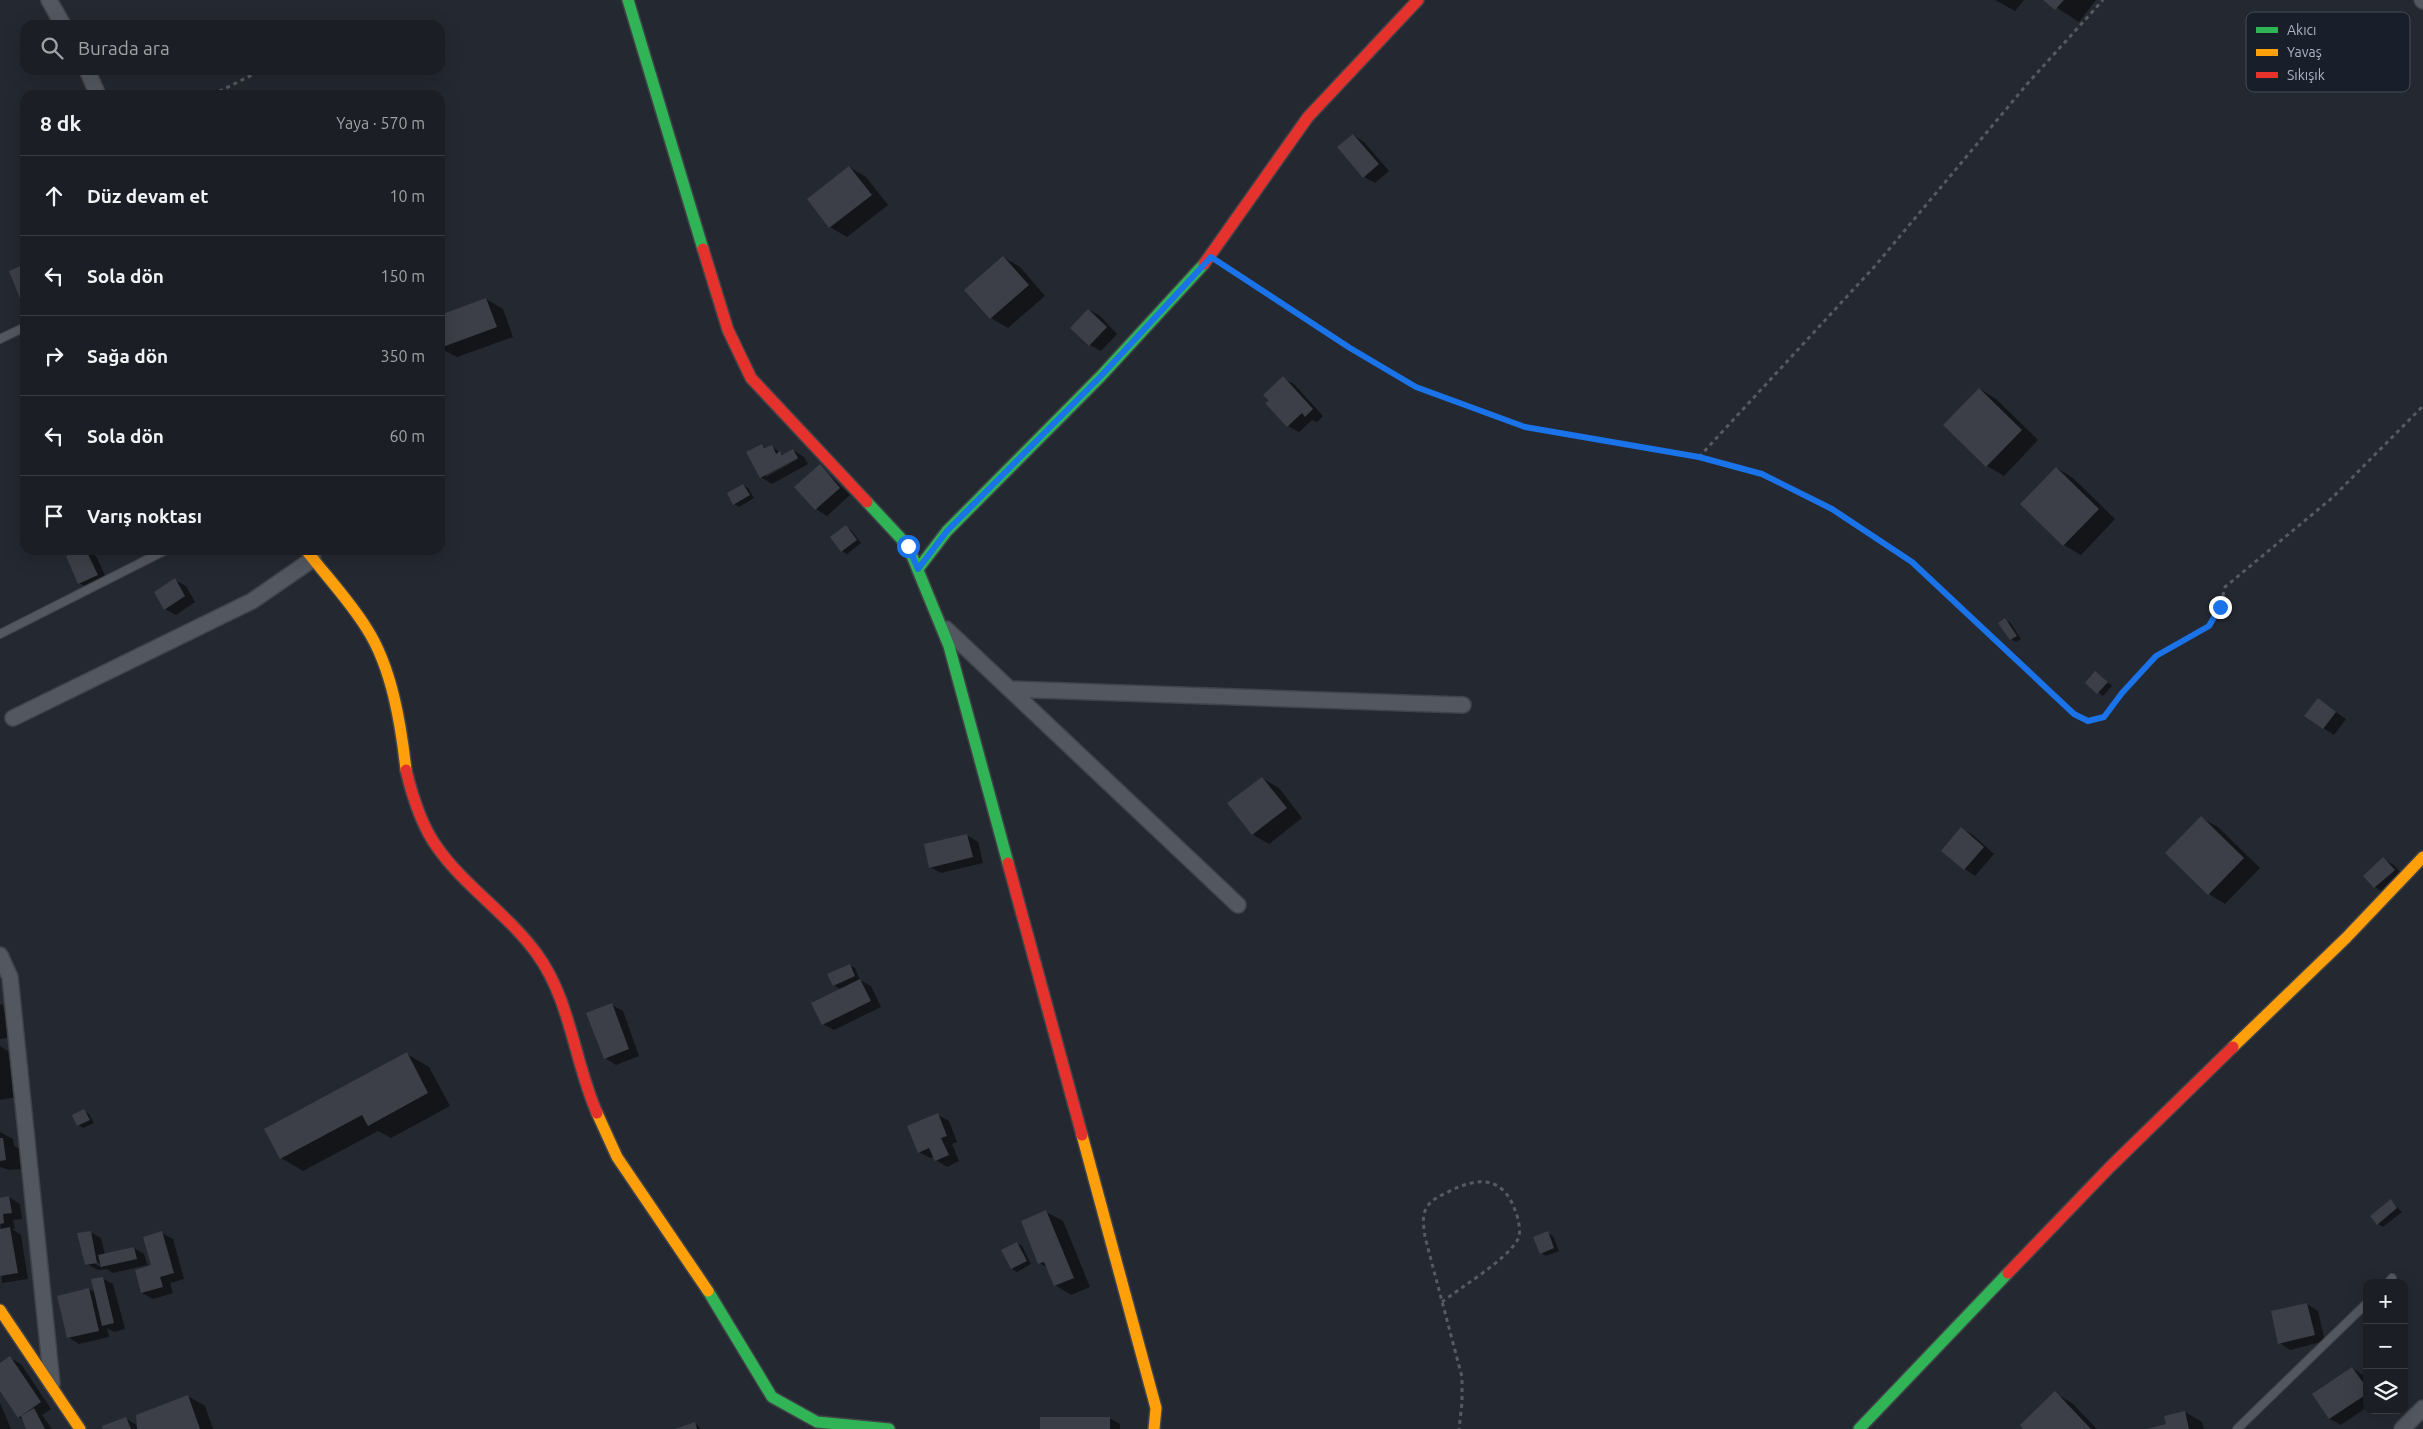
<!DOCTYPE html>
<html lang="tr">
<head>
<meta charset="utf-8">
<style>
  :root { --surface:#1b1e24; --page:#282b31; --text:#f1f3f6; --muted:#a0a2a6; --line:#393c41 }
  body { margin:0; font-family:Ubuntu,sans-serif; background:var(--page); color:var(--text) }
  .controls { position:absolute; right:15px; bottom:15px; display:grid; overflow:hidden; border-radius:10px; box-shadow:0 5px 20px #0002 }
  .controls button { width:45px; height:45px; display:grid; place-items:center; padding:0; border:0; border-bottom:1px solid var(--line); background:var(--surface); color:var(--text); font:25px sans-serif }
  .stop { position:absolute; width:15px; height:15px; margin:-11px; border:4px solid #1a73e8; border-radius:50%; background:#fff }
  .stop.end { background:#1a73e8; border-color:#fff; box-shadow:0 1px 5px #0008 }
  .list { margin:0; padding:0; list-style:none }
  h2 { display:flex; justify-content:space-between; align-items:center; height:65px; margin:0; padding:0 20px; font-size:21px }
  h2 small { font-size:16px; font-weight:400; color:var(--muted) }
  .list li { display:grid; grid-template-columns:32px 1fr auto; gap:15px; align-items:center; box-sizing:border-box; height:80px; padding:0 20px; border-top:1px solid var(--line) }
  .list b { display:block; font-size:19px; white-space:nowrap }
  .list em { font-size:16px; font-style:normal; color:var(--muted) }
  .icon { flex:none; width:28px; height:28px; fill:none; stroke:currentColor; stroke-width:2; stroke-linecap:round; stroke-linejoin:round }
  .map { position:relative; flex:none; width:2423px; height:1429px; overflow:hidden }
  .search { position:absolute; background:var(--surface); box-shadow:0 5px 20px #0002; left:20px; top:20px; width:425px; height:55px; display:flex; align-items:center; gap:12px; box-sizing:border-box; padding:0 18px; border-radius:15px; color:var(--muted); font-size:19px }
  .panel { position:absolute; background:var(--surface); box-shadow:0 5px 20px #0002; left:20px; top:90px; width:425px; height:465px; border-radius:15px }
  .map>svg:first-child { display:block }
</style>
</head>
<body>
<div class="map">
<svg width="2423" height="1429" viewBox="0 0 2423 1429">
  <rect width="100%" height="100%" fill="#242830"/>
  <path fill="#0007" fill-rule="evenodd" d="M 1995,0 L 2024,0 L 2015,11 Z
    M 2045,0 L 2096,0 L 2079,22 Z
    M 1353,135 L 1364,142 L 1389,171 L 1375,183 L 1364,177 Z
    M 849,167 L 866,177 L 888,205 L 847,237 L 830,227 L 808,199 Z
    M 1003,257 L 1020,267 L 1045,296 L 1008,328 L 991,318 L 966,290 Z
    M 486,299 L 503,309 L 513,337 L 457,357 L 440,348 L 440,316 Z
    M 1089,310 L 1100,316 L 1117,334 L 1101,351 L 1090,345 Z
    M 1283,378 L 1294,384 L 1323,416 L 1317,422 L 1312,420 L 1299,432 L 1288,426 L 1270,401 Z
    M 1980,389 L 1996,399 L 2038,440 L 2004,476 L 1987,466 Z
    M 762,446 L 767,448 L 771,446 L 784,455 L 793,450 L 804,457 L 808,464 L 772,484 L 761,477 L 748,453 ZM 797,457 L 798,459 L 766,477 L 766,474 Z
    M 820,466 L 850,495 L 827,516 L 816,509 Z
    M 2057,468 L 2073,478 L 2115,519 L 2081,555 L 2064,545 Z
    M 743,485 L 748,488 L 754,498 L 739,507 L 734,504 Z
    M 846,527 L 851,530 L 861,543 L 847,554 L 842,551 Z
    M 84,550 L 96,556 L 108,582 L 90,589 L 79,583 Z
    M 175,580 L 186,586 L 195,602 L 176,615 L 165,609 Z
    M 2005,620 L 2010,622 L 2021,639 L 2016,642 L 2011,639 L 2000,623 Z
    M 2101,676 L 2112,686 L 2103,696 L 2087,683 Z
    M 2318,700 L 2346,719 L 2334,735 L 2323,728 Z
    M 1262,778 L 1279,788 L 1302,818 L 1269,844 L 1252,834 Z
    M 2201,818 L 2218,827 L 2260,868 L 2225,904 L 2209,894 Z
    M 1962,829 L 1973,835 L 1994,854 L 1975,876 L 1965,869 L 1943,850 Z
    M 967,835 L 978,842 L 983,863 L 941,873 L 930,867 Z
    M 2383,859 L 2394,865 L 2405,877 L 2386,894 L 2375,887 L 2365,876 Z
    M 850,965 L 855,968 L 860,980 L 871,986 L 881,1007 L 834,1030 L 823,1024 L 841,990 L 834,985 Z
    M 0,1004 L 3,1005 L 11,1037 L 0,1039 Z
    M 612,1005 L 623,1011 L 639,1056 L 616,1065 L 605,1058 Z
    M 0,1046 L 8,1051 L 16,1097 L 0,1100 Z
    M 407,1054 L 429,1067 L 450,1106 L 391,1138 L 378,1131 L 303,1171 L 281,1158 Z
    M 84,1111 L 89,1114 L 94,1123 L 83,1128 L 78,1125 Z
    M 938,1115 L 949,1121 L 957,1142 L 952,1144 L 959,1161 L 947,1167 L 936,1160 L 934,1156 L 930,1158 L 919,1152 Z
    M 0,1132 L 13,1139 L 14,1146 L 20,1149 L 22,1169 L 9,1170 L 0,1167 Z
    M 9,1197 L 20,1204 L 22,1219 L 13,1220 L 15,1229 L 12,1229 L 21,1235 L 28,1279 L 2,1283 L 0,1199 Z
    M 2391,1201 L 2402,1212 L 2383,1227 L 2378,1224 Z
    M 1046,1212 L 1063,1221 L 1090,1287 L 1071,1295 L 1055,1285 L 1048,1268 L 1039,1263 Z
    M 90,1232 L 101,1238 L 105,1255 L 134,1248 L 144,1254 L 148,1267 L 152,1266 L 162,1233 L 173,1239 L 184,1279 L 170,1283 L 173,1293 L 153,1299 L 142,1293 L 147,1265 L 113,1273 L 107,1269 L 98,1270 L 87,1264 ZM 92,1259 L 102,1265 L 102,1268 L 91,1261 Z
    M 1548,1233 L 1553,1236 L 1559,1251 L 1546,1256 L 1541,1253 Z
    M 1017,1243 L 1022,1246 L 1031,1264 L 1017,1272 L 1012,1269 Z
    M 102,1278 L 113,1284 L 125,1329 L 114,1332 L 107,1328 L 109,1337 L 79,1344 L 68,1337 L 89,1289 L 96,1293 Z
    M 2307,1304 L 2318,1311 L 2325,1341 L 2290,1350 L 2280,1343 Z
    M 10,1358 L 21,1364 L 51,1409 L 42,1415 L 52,1429 L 28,1429 L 23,1419 L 18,1417 L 0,1389 L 0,1365 Z
    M 2352,1368 L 2363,1375 L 2367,1380 L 2367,1407 L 2341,1425 L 2330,1419 L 2314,1394 Z
    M 2055,1393 L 2072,1403 L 2097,1429 L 2025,1429 Z
    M 188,1396 L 205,1406 L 213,1429 L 104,1429 L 126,1419 L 137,1425 Z
    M 0,1403 L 11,1429 L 0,1429 Z
    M 2185,1412 L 2202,1422 L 2204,1429 L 2149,1429 L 2168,1425 Z
    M 1109,1418 L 1120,1424 L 1120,1429 L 1041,1429 Z
    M 695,1423 L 701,1429 L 679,1429 Z"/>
  <path fill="#3c3f47" d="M 2043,0 L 2064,0 L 2055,10 Z
    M 1353,134 L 1379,164 L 1363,178 L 1337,147 Z
    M 849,166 L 872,195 L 829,228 L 807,199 Z
    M 1003,256 L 1029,285 L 990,319 L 964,290 Z
    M 25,264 L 25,299 L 21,301 L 9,271 Z
    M 486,298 L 497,327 L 440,348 L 440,315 Z
    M 1088,309 L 1107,327 L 1089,346 L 1070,328 Z
    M 1283,376 L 1313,409 L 1305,417 L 1302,413 L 1287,427 L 1265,403 L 1269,401 L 1263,395 Z
    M 1979,388 L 2022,430 L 1986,467 L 1943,425 Z
    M 762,444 L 764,448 L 772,445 L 776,454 L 780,451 L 782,455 L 793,449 L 798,458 L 760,478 L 746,452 Z
    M 820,464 L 840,488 L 815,510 L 794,487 Z
    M 2056,467 L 2099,509 L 2063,546 L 2020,504 Z
    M 743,484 L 750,495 L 733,505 L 727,493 Z
    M 846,525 L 857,540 L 841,552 L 830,537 Z
    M 80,550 L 86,550 L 98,575 L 78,584 L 66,556 Z
    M 175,578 L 185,596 L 164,610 L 154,592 Z
    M 2005,618 L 2017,636 L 2010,640 L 1998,623 Z
    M 2095,671 L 2108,682 L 2097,694 L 2085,683 Z
    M 2318,698 L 2336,712 L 2323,729 L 2304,716 Z
    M 1262,777 L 1287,808 L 1252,835 L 1227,803 Z
    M 2201,816 L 2244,858 L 2208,895 L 2165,853 Z
    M 1961,827 L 1984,847 L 1964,870 L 1941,851 Z
    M 967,834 L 973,857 L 929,868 L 924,844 Z
    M 2383,857 L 2395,870 L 2374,888 L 2363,876 Z
    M 850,964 L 855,976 L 833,986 L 827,974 Z
    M 860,979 L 871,1001 L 822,1025 L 811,1003 Z
    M 612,1003 L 629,1049 L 604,1059 L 586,1013 Z
    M 407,1052 L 428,1093 L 368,1126 L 362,1115 L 280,1159 L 264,1129 Z
    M 84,1109 L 90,1120 L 77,1126 L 72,1115 Z
    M 938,1113 L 947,1136 L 941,1138 L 949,1155 L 935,1161 L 929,1148 L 918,1153 L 907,1126 Z
    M 0,1138 L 3,1138 L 6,1160 L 0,1161 Z
    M 9,1196 L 12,1213 L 3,1214 L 4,1223 L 0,1224 L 0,1198 Z
    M 2391,1199 L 2397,1208 L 2377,1225 L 2370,1216 Z
    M 1046,1210 L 1074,1278 L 1054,1286 L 1044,1262 L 1038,1264 L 1021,1221 Z
    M 10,1227 L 18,1273 L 0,1276 L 0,1229 Z
    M 91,1231 L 97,1263 L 85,1265 L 77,1233 Z
    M 162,1231 L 174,1273 L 160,1277 L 163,1287 L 141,1293 L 135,1270 L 151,1265 L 143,1237 Z
    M 1548,1231 L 1554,1248 L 1540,1254 L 1533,1237 Z
    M 1017,1242 L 1027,1261 L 1011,1269 L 1001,1250 Z
    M 134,1247 L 137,1259 L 101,1267 L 98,1255 Z
    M 103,1277 L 114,1323 L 102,1326 L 91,1279 Z
    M 89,1288 L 99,1331 L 67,1338 L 57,1296 Z
    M 2307,1303 L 2315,1335 L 2278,1344 L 2271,1311 Z
    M 10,1356 L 41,1402 L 18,1418 L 0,1391 L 0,1363 Z
    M 2352,1367 L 2367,1388 L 2367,1394 L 2329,1419 L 2312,1394 Z
    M 2055,1391 L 2091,1429 L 2023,1429 L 2020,1425 Z
    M 188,1395 L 200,1429 L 137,1429 L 136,1415 Z
    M 34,1408 L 45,1429 L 26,1429 L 21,1416 Z
    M 2185,1411 L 2189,1429 L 2147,1429 L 2166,1424 L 2164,1416 Z
    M 126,1417 L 131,1429 L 103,1429 L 102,1426 Z
    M 1040,1417 L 1110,1417 L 1110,1429 L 1040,1429 Z
    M 695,1422 L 697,1429 L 675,1429 Z"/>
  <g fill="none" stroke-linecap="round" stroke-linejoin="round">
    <defs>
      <path id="lane" d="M 0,339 L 25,327
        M 0,634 L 166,550
        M 2388,1283 L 2392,1278
        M 2237,1429 L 2367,1303"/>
      <path id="street" d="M 49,0 L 63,25
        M 2422,0 L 2423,1
        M 87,70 L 98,95
        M 946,629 L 1238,905
        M 1010,689 L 1463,705
        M 13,718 L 252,601 L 313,559
        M 0,955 L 10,977 L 52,1384
        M 2402,1429 L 2423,1408"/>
      <path id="fast" d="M 628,0 L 703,249
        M 867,502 L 908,546 L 949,646 L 1008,863
        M 918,569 L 947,531 L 1101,376 L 1204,264
        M 708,1291 L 772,1397 L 817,1422 L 889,1429
        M 1859,1429 L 2008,1273"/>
      <path id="slow" d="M 306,550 C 326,576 350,601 367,629 C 392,668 401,725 406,770
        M 2233,1047 L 2346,938 L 2423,857
        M 597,1113 L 617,1157 L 708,1291
        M 1082,1135 L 1156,1408 L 1154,1429
        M 0,1310 L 80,1429"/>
      <path id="jam" d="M 703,249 L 728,330 L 751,378 L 867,502
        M 1204,264 L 1308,117 L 1418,0
        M 406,770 C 412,795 421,825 437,847 C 465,887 508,914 537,954 C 571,1001 574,1061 597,1113
        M 1008,863 L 1082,1135
        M 2008,1273 L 2110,1167 L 2233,1047"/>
    </defs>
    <use href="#lane" stroke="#404349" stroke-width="10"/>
    <use href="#street" stroke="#404349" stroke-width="18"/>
    <use href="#fast" stroke="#404349" stroke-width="14"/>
    <use href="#slow" stroke="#404349" stroke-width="14"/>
    <use href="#jam" stroke="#404349" stroke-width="14"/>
    <path stroke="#565b62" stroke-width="3" stroke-dasharray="4 4" stroke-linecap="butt" d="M 212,95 L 262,70
      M 1227,268 L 1350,348 L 1416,387 L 1525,427 L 1699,457 L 1762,474 L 1832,509 L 1912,562 L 2074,714 L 2088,721 L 2103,717 L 2122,693 L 2156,656 L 2209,626 L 2220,607 L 2225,587 L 2332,498 L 2423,406
      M 1699,457 L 1875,266 L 2028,83 L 2103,0
      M 1442,1302 C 1461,1287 1507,1260 1518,1239 C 1521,1234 1519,1220 1516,1213 C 1504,1176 1479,1176 1448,1192 C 1440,1196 1432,1199 1427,1207 C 1421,1216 1424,1227 1425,1237 L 1462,1377 L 1462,1403 L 1459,1429"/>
    <use href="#lane" stroke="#53575f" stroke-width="8"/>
    <use href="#street" stroke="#53575f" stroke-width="15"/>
    <use href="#fast" stroke="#30b455" stroke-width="11"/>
    <use href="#slow" stroke="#ff9f0a" stroke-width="11"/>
    <use href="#jam" stroke="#e5322d" stroke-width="11"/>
  </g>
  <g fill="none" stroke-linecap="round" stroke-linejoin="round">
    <path stroke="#1a73e8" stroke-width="6" d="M 908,546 L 918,569 L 947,531 L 1101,376 L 1211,257 L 1350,348 L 1416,387 L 1525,427 L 1699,457 L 1762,474 L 1832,509 L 1912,562 L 2074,714 L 2088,721 L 2104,717 L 2122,693 L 2156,656 L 2209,626 L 2220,607"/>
  </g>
  <rect x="2246" y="12" width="164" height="80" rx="8" fill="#181e2a" stroke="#444b58" stroke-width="1"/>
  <rect x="2256" y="27" width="22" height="6" fill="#30b455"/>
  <rect x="2256" y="49" width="22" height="7" fill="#ff9f0a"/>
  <rect x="2256" y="72" width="22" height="6" fill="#e5322d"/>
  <g font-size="14" fill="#acb3c3">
    <text x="2287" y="35">Akıcı</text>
    <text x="2287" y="57">Yavaş</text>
    <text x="2287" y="80">Sıkışık</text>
  </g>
</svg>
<div class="controls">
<button>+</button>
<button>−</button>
<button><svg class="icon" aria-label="layers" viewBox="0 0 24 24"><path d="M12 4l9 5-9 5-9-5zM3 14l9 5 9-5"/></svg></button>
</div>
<div class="stop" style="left:908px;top:546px"></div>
<div class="stop end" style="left:2220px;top:607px"></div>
<div class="search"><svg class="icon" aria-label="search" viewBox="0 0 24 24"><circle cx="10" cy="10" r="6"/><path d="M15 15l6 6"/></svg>Burada ara</div>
<section class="panel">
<h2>8 dk<small>Yaya · 570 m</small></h2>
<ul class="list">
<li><svg class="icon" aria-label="ahead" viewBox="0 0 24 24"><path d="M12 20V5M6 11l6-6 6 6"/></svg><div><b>Düz devam et</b></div><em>10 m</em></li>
<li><svg class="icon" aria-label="left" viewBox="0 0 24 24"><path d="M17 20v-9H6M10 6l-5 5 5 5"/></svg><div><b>Sola dön</b></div><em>150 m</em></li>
<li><svg class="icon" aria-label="right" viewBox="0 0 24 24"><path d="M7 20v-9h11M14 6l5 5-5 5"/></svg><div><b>Sağa dön</b></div><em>350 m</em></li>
<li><svg class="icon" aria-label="left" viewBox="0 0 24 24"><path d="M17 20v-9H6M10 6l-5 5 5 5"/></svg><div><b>Sola dön</b></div><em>60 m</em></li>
<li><svg class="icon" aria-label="arrive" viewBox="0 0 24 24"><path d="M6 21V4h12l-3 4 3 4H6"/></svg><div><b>Varış noktası</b></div></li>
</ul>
</section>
</div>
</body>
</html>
